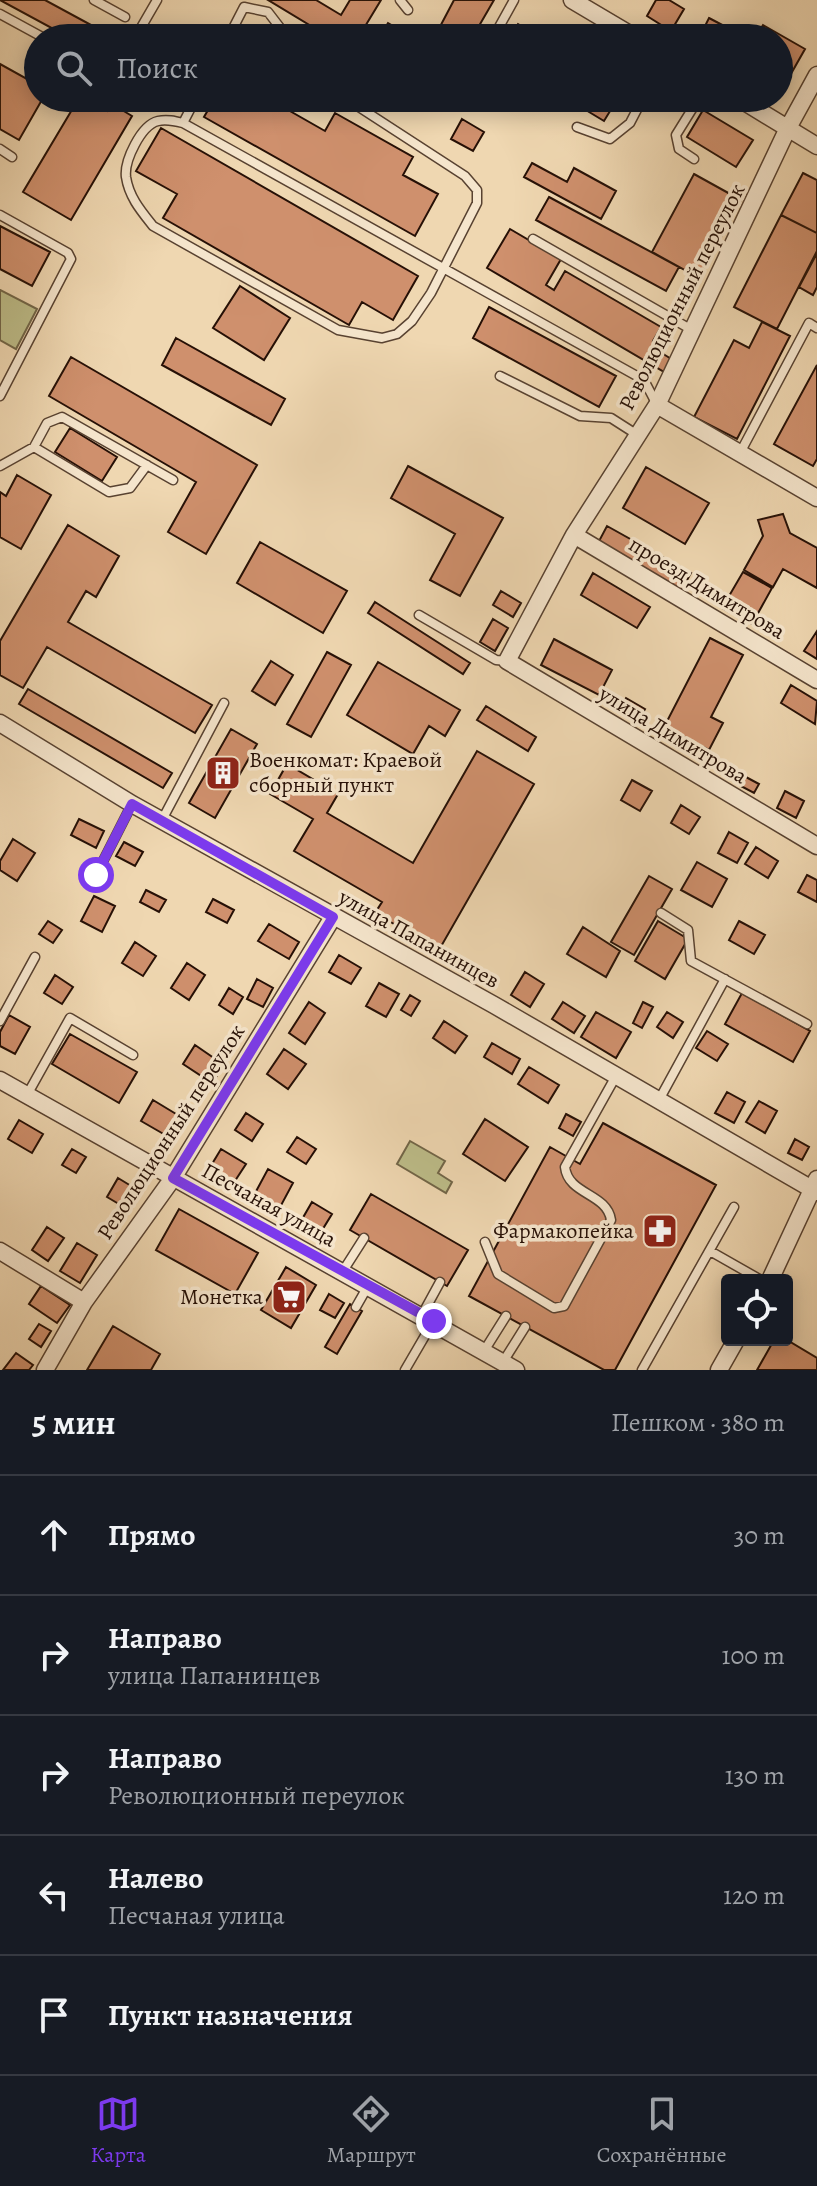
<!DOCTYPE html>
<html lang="ru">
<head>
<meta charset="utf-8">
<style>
  :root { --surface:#171b24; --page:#20242c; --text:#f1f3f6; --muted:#9ea1a6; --line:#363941; --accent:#7c3aed }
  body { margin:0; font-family:Alegreya,serif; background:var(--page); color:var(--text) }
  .controls { position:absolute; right:24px; bottom:24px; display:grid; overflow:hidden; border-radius:8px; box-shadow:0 4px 20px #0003 }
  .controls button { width:72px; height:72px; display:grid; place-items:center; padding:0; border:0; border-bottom:2px solid var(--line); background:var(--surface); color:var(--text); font:40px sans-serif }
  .stop { position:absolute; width:24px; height:24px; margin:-18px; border:6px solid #7c3aed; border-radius:50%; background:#fff }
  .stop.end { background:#7c3aed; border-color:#fff; box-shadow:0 2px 8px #0008 }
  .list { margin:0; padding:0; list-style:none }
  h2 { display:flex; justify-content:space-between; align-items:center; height:104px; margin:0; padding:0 32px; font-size:34px }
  h2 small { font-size:26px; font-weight:400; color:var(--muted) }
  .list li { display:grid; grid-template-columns:52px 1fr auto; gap:24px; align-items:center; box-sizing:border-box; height:120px; padding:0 32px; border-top:2px solid var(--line) }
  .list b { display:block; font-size:30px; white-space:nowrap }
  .list p { margin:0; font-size:26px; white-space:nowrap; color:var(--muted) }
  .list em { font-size:26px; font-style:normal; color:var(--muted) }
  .icon { flex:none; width:44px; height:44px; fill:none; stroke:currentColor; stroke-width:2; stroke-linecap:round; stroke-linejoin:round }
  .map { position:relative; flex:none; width:817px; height:1370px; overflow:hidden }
  .search { position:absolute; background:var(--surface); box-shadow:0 4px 20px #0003; left:24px; right:24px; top:24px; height:88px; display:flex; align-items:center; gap:20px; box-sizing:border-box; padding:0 28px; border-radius:44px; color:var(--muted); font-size:30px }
  .sheet { height:704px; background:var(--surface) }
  nav { display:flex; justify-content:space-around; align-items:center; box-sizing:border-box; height:112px; border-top:2px solid var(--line); background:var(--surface); font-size:22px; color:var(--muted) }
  nav a { display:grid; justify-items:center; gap:4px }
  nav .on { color:var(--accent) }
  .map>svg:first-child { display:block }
</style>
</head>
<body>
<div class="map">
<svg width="817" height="1370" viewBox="0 0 817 1370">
  <rect width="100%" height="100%" fill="#efd7b1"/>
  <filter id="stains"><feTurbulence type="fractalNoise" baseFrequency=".0025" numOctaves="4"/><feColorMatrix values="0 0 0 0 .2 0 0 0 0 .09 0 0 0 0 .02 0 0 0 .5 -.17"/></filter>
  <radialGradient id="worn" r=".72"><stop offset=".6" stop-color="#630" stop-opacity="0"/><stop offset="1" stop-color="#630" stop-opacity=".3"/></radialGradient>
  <path fill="#bdbd89" stroke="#726648" stroke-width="2" d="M 0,290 L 37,309 L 16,349 L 0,340 Z
    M 410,1141 L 445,1161 L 438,1173 L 452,1182 L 446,1193 L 397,1164 Z"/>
  <path fill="#cf906d" stroke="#261006" stroke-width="2" d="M 0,0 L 45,0 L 115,38 L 70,38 Z
    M 268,0 L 316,0 L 341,15 L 350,0 L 381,0 L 358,38 L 331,38 Z
    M 454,0 L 494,0 L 472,38 L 434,38 Z
    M 656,0 L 669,0 L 684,9 L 671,31 L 647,16 Z
    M 709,18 L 747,38 L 699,38 Z
    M 388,23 L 414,38 L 379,38 Z
    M 518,24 L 542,38 L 510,38 Z
    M 763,25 L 805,49 L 779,95 L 779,38 L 755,38 Z
    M 0,64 L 38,85 L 38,98 L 43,98 L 19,140 L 0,129 Z
    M 79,98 L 102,98 L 98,105 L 107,111 L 112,104 L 132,116 L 71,220 L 23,192 Z
    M 215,98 L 267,98 L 325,131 L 335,113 L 413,157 L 403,175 L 438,194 L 415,236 L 204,117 Z
    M 566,98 L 618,98 L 604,121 Z
    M 703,110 L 753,140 L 736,167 L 687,137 Z
    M 462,119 L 484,132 L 473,151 L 451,139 Z
    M 161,128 L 418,276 L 393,320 L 362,302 L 349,325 L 163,218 L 177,194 L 136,171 Z
    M 532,163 L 567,182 L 574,168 L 616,191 L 601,219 L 524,177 Z
    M 803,173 L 817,180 L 817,233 L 781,215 Z
    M 694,174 L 741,200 L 699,278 L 652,252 Z
    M 549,197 L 679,267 L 666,291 L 536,220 Z
    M 781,215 L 817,233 L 817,251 L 777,329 L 734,307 Z
    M 0,226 L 50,252 L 32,286 L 0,269 Z
    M 510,229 L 561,259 L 546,285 L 554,290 L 565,271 L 661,327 L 653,341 L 663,347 L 660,352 L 673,360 L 666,373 L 487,268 Z
    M 817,253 L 817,287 L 813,295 L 799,287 Z
    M 240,286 L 290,318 L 264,360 L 213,328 Z
    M 489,307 L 616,376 L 599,407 L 473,338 Z
    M 762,322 L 790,336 L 737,439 L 694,417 L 734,340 L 749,348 Z
    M 176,338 L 285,399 L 271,425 L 162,365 Z
    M 71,357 L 257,465 L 206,554 L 168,532 L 196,482 L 49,396 Z
    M 817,365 L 817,459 L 813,466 L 774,444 Z
    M 70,428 L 117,457 L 102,481 L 55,452 Z
    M 408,466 L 503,518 L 460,596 L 430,580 L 455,534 L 391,498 Z
    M 646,467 L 709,503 L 685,544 L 623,508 Z
    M 17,475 L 51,495 L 21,549 L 0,537 L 0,492 L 6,496 Z
    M 783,514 L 790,533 L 817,548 L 817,588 L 783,569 L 773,587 L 744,570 L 763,536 L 758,520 Z
    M 68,525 L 119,556 L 96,597 L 86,591 L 68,622 L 212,705 L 195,733 L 47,647 L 23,688 L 0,675 L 0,641 Z
    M 607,526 L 691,573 L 681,591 L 598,543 Z
    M 260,542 L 347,591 L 323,633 L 237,583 Z
    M 743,572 L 772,588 L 752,624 L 722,608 Z
    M 593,573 L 650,607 L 637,628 L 581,595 Z
    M 501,591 L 521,603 L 513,617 L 493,605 Z
    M 375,602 L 470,663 L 463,674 L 368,613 Z
    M 493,619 L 508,628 L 495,651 L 480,642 Z
    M 817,631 L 817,659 L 804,651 Z
    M 710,638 L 743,655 L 711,717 L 723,723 L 709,750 L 664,727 Z
    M 554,639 L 612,670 L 599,695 L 541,665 Z
    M 327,652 L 351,665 L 311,737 L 287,724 Z
    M 271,661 L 293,675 L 275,705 L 252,691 Z
    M 378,662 L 460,710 L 445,736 L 429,726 L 413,754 L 347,715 Z
    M 791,685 L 817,701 L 815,724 L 781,703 Z
    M 28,689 L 172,773 L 163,788 L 19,704 Z
    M 626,698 L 645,709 L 638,721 L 619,710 Z
    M 486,706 L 536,737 L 528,751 L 477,720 Z
    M 231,729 L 257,744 L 215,818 L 189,803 Z
    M 477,751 L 534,784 L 439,950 L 375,913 L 382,902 L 294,851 L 313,819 L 270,794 L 287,764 L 338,794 L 327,813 L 413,863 Z
    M 744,776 L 759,784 L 754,793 L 739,785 Z
    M 632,780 L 652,791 L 640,811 L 621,800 Z
    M 785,791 L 804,801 L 796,818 L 777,808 Z
    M 681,805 L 700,817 L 689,834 L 671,823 Z
    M 79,819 L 104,831 L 96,848 L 71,835 Z
    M 729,832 L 748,843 L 737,863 L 718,853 Z
    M 13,839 L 35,853 L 17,881 L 0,870 L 0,861 Z
    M 124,842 L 143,852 L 135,866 L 116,856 Z
    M 756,847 L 778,861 L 768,878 L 745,864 Z
    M 697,862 L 727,879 L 712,907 L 681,890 Z
    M 807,875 L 817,880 L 817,902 L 798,892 Z
    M 649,876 L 672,889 L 634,955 L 611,942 Z
    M 146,890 L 166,900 L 159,912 L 140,902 Z
    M 94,896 L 115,906 L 102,932 L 81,921 Z
    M 213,899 L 234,910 L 227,923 L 206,912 Z
    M 48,921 L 62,930 L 53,943 L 39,934 Z
    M 658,921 L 688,939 L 665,979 L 635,961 Z
    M 739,921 L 765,935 L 754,954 L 729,940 Z
    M 269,924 L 299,942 L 289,959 L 258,941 Z
    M 583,927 L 620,951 L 606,977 L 567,954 Z
    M 135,942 L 156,956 L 143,976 L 122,963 Z
    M 339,955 L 361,968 L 351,984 L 329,972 Z
    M 187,963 L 205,975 L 189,1000 L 171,988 Z
    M 525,972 L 544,984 L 530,1007 L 511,995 Z
    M 55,975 L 73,987 L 62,1004 L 44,993 Z
    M 257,979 L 273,988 L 263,1007 L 247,999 Z
    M 379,983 L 399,994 L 386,1017 L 366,1006 Z
    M 229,988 L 243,997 L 233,1014 L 219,1005 Z
    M 742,993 L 810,1031 L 793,1062 L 725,1024 Z
    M 410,995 L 420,1001 L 411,1016 L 401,1010 Z
    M 309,1002 L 325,1013 L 305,1044 L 289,1033 Z
    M 563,1002 L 585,1016 L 574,1033 L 552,1019 Z
    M 643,1002 L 653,1007 L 642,1028 L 633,1023 Z
    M 596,1012 L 631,1032 L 616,1058 L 581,1037 Z
    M 667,1012 L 683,1022 L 673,1038 L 657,1027 Z
    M 9,1015 L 30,1027 L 15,1054 L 0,1046 L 0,1032 Z
    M 444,1021 L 467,1036 L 455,1053 L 433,1038 Z
    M 707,1031 L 728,1044 L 717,1061 L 696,1048 Z
    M 70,1034 L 137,1072 L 119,1103 L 52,1064 Z
    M 492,1043 L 520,1059 L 512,1074 L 484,1057 Z
    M 195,1045 L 224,1065 L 212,1083 L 183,1064 Z
    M 284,1049 L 306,1064 L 288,1089 L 267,1074 Z
    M 529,1067 L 559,1085 L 548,1103 L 518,1084 Z
    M 727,1092 L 745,1102 L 734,1123 L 715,1113 Z
    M 153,1100 L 186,1120 L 174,1140 L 141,1121 Z
    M 759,1101 L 777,1111 L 765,1133 L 746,1122 Z
    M 246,1113 L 263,1124 L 252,1141 L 235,1130 Z
    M 566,1114 L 581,1122 L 573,1136 L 559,1128 Z
    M 485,1119 L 528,1147 L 505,1181 L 463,1154 Z
    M 19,1120 L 43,1134 L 32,1153 L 8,1139 Z
    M 603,1123 L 716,1185 L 615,1370 L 604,1370 L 469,1296 L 550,1147 L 580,1164 Z
    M 297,1137 L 316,1149 L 306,1164 L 287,1152 Z
    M 795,1139 L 809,1147 L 802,1160 L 788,1153 Z
    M 72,1149 L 86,1157 L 76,1173 L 62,1165 Z
    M 221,1149 L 246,1164 L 233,1184 L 209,1169 Z
    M 268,1169 L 293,1183 L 278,1211 L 253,1197 Z
    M 118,1178 L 141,1192 L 129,1210 L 107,1197 Z
    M 371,1194 L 468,1250 L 447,1286 L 350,1230 Z
    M 312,1202 L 332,1214 L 316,1240 L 297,1228 Z
    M 179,1209 L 258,1253 L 235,1294 L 156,1250 Z
    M 47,1227 L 64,1238 L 48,1261 L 32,1250 Z
    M 77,1243 L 97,1255 L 80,1283 L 60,1271 Z
    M 286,1267 L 316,1285 L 291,1328 L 261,1310 Z
    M 41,1286 L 70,1305 L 57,1323 L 29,1304 Z
    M 329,1294 L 344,1303 L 335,1318 L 320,1310 Z
    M 350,1304 L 362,1311 L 337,1354 L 325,1347 Z
    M 39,1324 L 51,1331 L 41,1347 L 29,1339 Z
    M 113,1326 L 160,1354 L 151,1370 L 87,1370 Z
    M 774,1340 L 787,1340 L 817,1358 L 817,1370 L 757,1370 Z
    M 16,1353 L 33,1365 L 29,1370 L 3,1370 Z"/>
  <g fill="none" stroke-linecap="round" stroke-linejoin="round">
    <defs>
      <path id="lane" d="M 94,0 L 125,17
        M 400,0 L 408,10
        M 0,14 L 44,38
        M 135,38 L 157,0
        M 228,38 L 244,7 L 268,12 L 288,38
        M 493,38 L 514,0
        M 345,98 L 465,176 L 477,190 L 477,203 L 431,293 L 412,321 L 397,334 L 382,338 L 338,330 L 153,226 C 141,211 129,197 126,177 C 124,161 141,125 158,121 C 167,119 175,121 183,123 L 644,380 L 657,405
        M 183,123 L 196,98
        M 577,127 L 610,139 L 630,123 L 643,98
        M 0,149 L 12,157
        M 694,159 L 679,149 L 676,135 L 699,98
        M 0,215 L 68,253 L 71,259 L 0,396
        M 533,239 L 692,330
        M 500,376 L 580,416 L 611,418 L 636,434
        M 34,447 L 109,492 L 130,488 L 147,465
        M 740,453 L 809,323 L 817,328
        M 0,466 L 34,447 L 47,423 L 62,417 L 173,480
        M 419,615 L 496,660 L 507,661
        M 162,820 L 224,703
        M 96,875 L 132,804
        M 661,913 L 688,930 L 691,961 L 807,1024
        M 0,1021 L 35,957
        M 27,1095 L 70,1018 L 133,1055
        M 659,1100 L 725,979
        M 485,1242 L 498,1274 L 554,1308 L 564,1306 L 611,1220 C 607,1193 568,1195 565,1167 L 616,1076
        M 710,1251 L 761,1280
        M 343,1271 L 364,1238
        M 356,1307 L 368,1286
        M 422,1315 L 440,1282
        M 484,1351 L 506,1316
        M 503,1362 L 525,1327
        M 405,1370 L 433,1322
        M 642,1370 L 734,1207"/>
      <path id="street" d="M 572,0 L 636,38
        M 817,75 L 788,128 L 657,405 L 574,535 L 507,661 L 817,846
        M 738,98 L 817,146
        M 657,405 L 817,498
        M 574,535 L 817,680
        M 0,723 L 132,804 L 494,1005 L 817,1192
        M 0,1080 L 516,1370
        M 0,1251 L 84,1302
        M 770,1280 L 817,1179
        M 45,1370 L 84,1302 L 173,1178 L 333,917
        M 719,1370 L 736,1340"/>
    </defs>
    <use href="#lane" stroke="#584231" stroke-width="11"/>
    <use href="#street" stroke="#584231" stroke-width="19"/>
    <use href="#lane" stroke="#f5e5cc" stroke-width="8"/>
    <use href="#street" stroke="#f5e5cc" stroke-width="16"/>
  </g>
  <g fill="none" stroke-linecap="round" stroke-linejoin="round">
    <path stroke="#7c3aed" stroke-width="10" d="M 96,875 L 132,804 L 333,917 L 173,1178 L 434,1321"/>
  </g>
  <defs>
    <symbol id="building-square" viewBox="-11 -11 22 22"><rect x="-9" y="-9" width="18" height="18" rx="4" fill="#8f2418" stroke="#f5e5cc"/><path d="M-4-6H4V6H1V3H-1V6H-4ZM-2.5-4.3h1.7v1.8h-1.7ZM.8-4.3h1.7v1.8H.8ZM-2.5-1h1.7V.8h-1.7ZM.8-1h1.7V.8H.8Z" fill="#fff"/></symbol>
    <symbol id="pharmacy-square" viewBox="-11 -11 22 22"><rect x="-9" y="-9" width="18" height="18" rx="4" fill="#8f2418" stroke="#f5e5cc"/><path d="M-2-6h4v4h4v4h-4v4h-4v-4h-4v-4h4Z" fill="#fff"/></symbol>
    <symbol id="supermarket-square" viewBox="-11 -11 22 22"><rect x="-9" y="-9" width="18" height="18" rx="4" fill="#8f2418" stroke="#f5e5cc"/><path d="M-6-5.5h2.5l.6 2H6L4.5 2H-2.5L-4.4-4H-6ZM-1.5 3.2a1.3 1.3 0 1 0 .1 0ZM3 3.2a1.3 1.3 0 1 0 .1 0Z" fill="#fff"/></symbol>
  </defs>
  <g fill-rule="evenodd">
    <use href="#building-square" x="203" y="753" width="40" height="40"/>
    <use href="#pharmacy-square" x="640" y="1211" width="40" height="40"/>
    <use href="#supermarket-square" x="269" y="1277" width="40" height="40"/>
  </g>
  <g text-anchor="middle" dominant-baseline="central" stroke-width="7" stroke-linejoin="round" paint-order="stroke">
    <g font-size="22" fill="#261006" stroke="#f5e5cc">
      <text transform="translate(682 297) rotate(-63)">Революционный переулок</text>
      <text transform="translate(707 588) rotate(31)">проезд Димитрова</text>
      <text transform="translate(673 735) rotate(31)">улица Димитрова</text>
      <text transform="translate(419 939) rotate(29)">улица Папанинцев</text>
      <text transform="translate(171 1132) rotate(-57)">Революционный переулок</text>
      <text transform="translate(269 1205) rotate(29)">Песчаная улица</text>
    </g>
    <g font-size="22" fill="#261006" stroke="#f5e5cc" text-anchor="end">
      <text x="249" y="760" text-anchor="start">Военкомат: Краевой<tspan x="249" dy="25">сборный пункт</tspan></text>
      <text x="634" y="1231">Фармакопейка</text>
      <text x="263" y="1297">Монетка</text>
    </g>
  </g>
  <rect width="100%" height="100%" filter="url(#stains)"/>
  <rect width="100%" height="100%" fill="url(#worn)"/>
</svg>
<div class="controls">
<button><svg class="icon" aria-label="locate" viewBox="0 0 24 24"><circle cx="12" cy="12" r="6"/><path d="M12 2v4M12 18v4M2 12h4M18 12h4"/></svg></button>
</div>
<div class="stop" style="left:96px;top:875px"></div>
<div class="stop end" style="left:434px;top:1321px"></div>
<div class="search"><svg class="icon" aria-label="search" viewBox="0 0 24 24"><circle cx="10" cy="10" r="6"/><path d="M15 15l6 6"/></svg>Поиск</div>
</div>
<section class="sheet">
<h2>5 мин<small>Пешком · 380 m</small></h2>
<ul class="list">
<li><svg class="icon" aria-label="ahead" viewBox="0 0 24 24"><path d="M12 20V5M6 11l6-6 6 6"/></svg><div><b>Прямо</b></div><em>30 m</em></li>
<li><svg class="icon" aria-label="right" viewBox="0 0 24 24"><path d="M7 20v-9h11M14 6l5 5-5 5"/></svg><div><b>Направо</b><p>улица Папанинцев</p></div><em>100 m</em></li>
<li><svg class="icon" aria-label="right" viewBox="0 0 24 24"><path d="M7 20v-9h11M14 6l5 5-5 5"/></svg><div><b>Направо</b><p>Революционный переулок</p></div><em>130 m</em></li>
<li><svg class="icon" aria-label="left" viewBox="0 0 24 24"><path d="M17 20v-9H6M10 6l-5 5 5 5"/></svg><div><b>Налево</b><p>Песчаная улица</p></div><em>120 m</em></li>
<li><svg class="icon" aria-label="arrive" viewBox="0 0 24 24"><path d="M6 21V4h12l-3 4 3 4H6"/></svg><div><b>Пункт назначения</b></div></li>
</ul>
</section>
<nav>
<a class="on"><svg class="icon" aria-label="map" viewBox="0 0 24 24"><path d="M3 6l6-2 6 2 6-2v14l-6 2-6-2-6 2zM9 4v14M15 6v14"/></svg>Карта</a>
<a><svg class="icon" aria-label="directions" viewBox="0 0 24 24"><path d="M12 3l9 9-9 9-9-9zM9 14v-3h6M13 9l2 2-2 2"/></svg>Маршрут</a>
<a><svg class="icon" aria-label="saved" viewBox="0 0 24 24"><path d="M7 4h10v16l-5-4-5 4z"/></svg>Сохранённые</a>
</nav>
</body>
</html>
